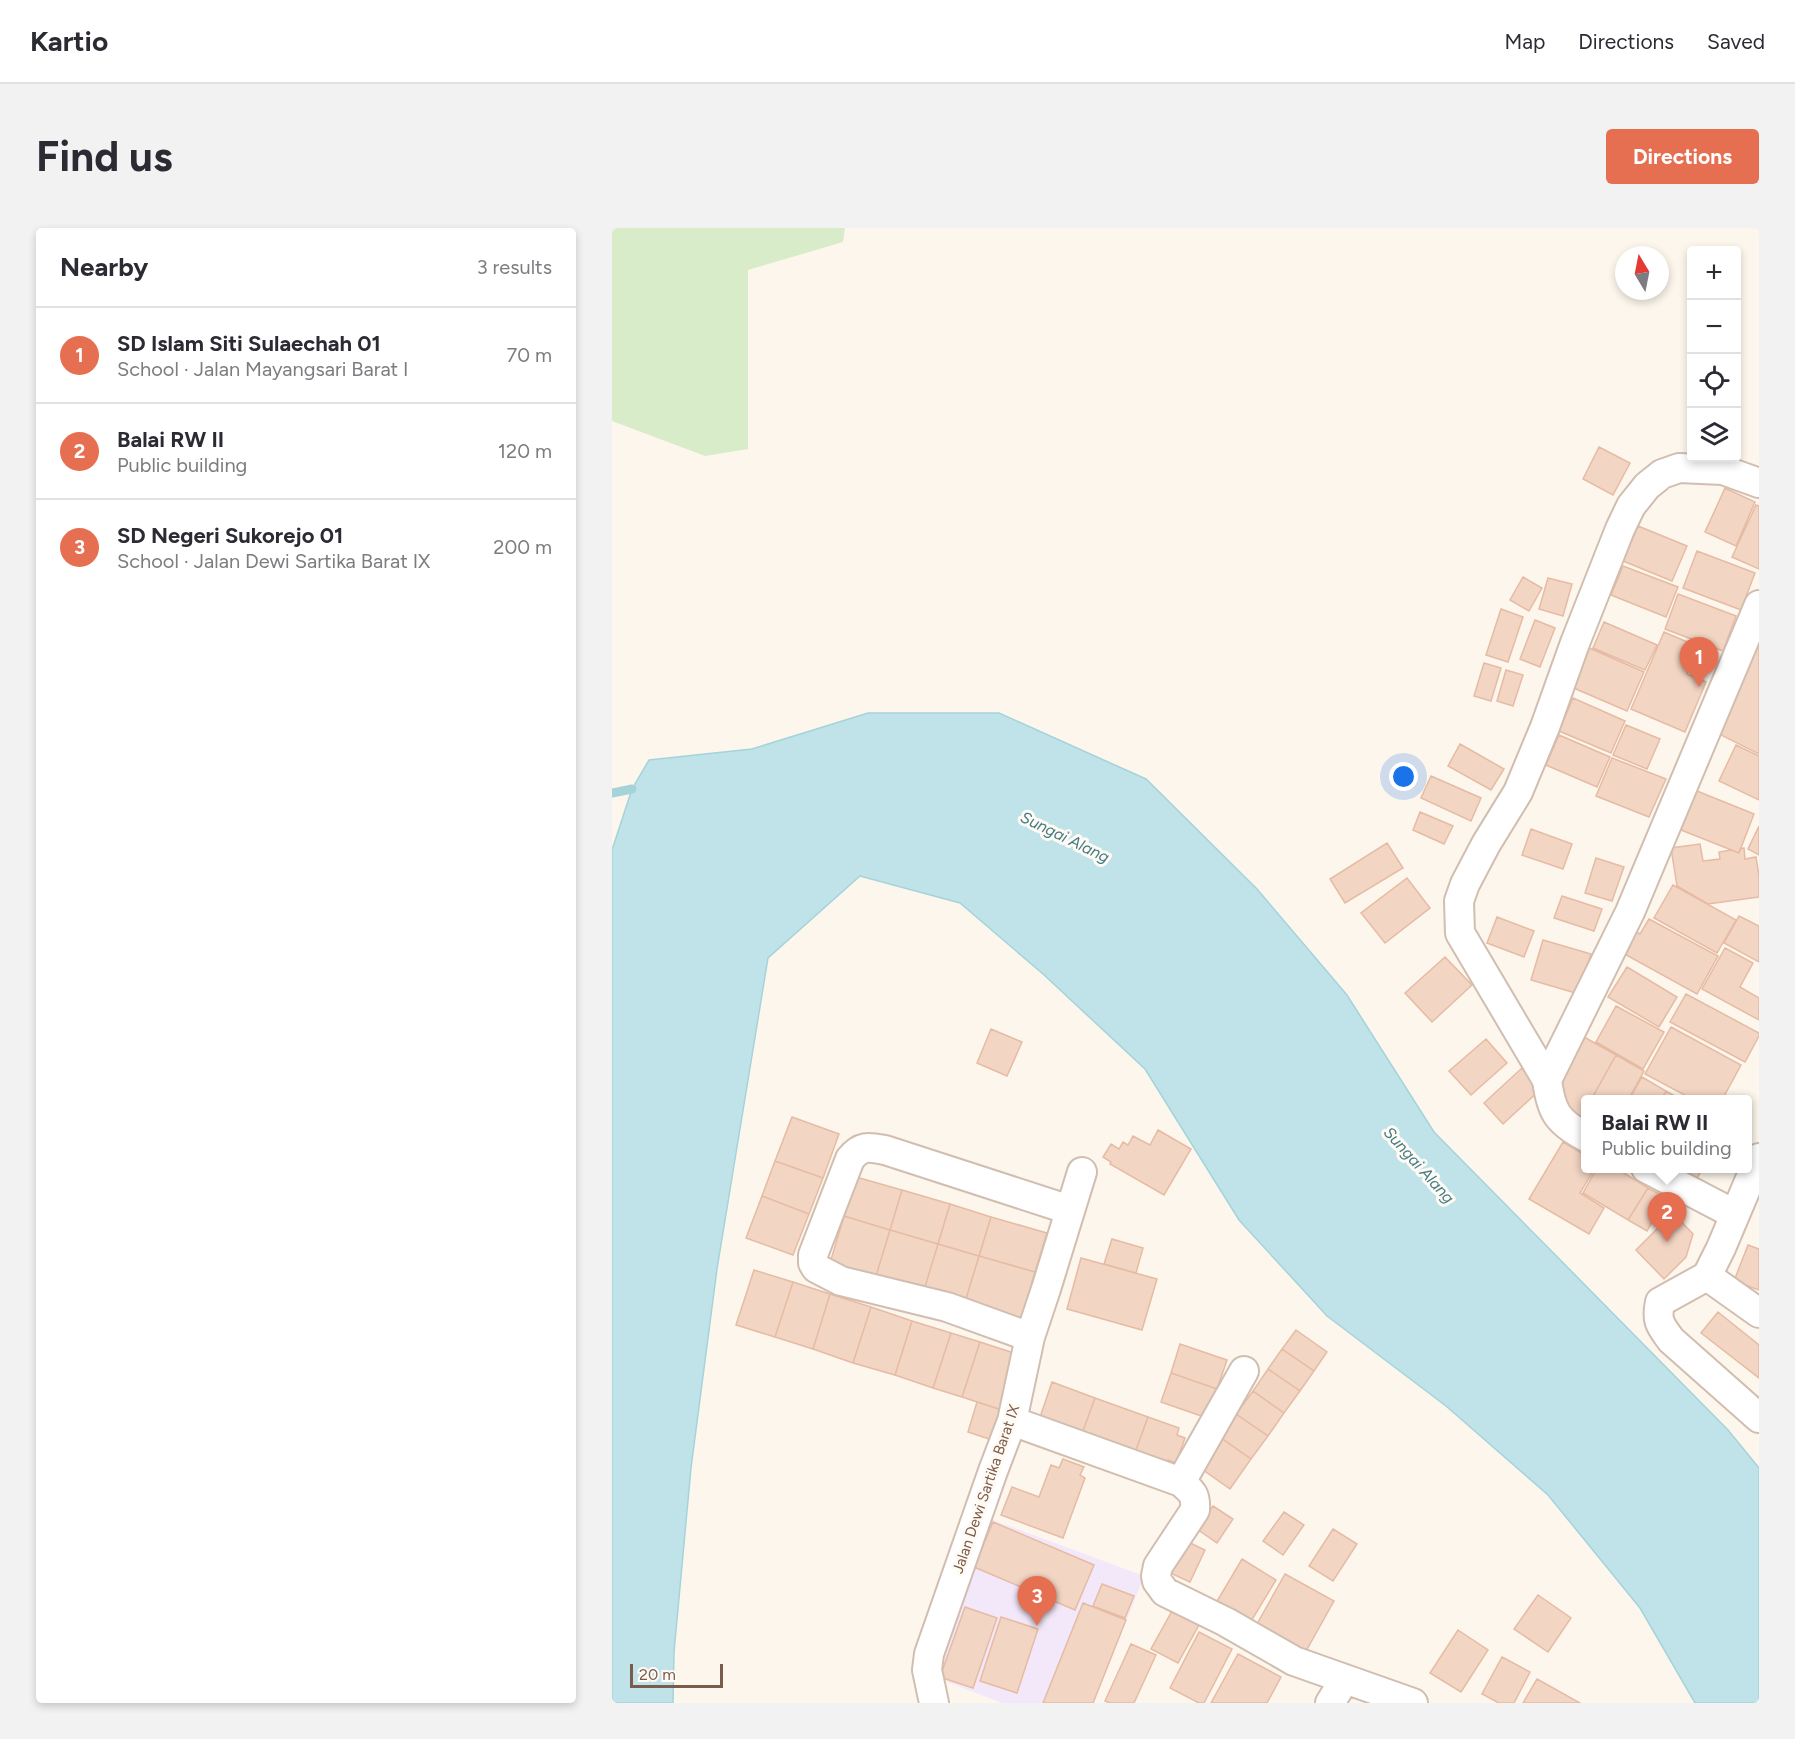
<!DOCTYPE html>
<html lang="en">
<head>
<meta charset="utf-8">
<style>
  :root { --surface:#fff; --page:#f2f2f3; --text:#2b2b33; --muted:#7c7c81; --line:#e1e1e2; --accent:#e76f51 }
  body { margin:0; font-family:Figtree,sans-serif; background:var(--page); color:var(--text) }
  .controls { position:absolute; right:18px; top:18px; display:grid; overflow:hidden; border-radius:6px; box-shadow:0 3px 9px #0003 }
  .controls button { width:54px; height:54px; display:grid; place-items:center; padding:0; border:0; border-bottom:2px solid var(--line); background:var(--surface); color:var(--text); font:30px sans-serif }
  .compass { position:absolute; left:1003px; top:18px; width:54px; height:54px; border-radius:50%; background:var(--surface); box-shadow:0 3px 9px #0003; rotate:350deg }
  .scale { position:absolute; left:18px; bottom:15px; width:93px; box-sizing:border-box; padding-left:6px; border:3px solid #7a5c4d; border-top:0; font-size:16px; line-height:21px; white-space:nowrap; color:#7a5c4d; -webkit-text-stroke:4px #fffaf3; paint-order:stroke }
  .you { position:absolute; left:792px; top:549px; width:21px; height:21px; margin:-15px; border:4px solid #fff; border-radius:50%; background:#1a73e8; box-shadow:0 0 0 9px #1a73e833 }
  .badge { display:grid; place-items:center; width:39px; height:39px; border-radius:50%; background:var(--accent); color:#fff; font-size:20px; font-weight:700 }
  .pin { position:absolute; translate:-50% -50px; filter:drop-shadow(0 2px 3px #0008) }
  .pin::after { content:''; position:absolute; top:32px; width:21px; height:18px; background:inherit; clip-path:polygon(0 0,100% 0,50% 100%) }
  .popup { position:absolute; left:969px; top:867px; width:171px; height:78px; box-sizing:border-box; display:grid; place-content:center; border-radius:6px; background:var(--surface); filter:drop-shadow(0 2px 4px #0005); font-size:20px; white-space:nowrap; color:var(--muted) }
  .popup b { font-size:22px; color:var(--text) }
  .popup::after { content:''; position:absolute; left:50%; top:100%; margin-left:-12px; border:12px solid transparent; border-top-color:var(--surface) }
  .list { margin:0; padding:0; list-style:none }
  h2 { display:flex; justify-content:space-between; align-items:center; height:78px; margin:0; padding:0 24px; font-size:26px }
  h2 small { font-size:20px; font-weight:400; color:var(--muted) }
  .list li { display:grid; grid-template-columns:39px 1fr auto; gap:18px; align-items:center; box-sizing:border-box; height:96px; padding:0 24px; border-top:2px solid var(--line) }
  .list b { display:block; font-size:22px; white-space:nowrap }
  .list p { margin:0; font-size:20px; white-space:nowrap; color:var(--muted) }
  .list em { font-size:20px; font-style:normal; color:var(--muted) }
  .icon { flex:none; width:33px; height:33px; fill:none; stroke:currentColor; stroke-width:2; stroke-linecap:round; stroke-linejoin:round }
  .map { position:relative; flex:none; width:1147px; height:1475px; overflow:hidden; border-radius:6px }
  header { display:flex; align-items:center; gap:36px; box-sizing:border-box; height:84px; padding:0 30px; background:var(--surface); border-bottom:2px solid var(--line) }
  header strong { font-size:28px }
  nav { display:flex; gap:33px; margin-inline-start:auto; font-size:21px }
  .intro { display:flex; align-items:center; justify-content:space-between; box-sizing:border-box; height:144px; padding:0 36px }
  h1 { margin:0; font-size:42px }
  .button { padding:15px 27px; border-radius:6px; background:var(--accent); color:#fff; font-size:21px; font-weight:700 }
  main { display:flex; gap:36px; padding:0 36px }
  aside { flex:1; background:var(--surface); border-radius:6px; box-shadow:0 3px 9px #0003 }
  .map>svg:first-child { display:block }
</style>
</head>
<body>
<header>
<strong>Kartio</strong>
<nav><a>Map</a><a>Directions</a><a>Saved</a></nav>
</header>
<div class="intro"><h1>Find us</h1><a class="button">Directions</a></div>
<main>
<aside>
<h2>Nearby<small>3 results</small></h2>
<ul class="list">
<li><span class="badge">1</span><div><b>SD Islam Siti Sulaechah 01</b><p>School · Jalan Mayangsari Barat I</p></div><em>70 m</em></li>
<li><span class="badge">2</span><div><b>Balai RW II</b><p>Public building</p></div><em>120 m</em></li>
<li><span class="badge">3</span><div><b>SD Negeri Sukorejo 01</b><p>School · Jalan Dewi Sartika Barat IX</p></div><em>200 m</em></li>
</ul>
</aside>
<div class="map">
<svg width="1147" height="1475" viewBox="0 0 1147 1475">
  <rect width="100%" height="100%" fill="#fdf6ec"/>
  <path fill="#f3e8fa" d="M 378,1291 L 532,1348 L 482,1475 L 390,1475 L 320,1448 Z"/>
  <path fill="#d8ecc9" d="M 0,0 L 233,0 L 231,14 L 136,42 L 136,221 L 93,228 L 0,193 Z"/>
  <path fill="#bfe3e8" stroke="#a5d3da" stroke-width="1.5" d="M 256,485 L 387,485 L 534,551 L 645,661 L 735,767 L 822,904 L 1116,1202 L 1147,1240 L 1147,1475 L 1083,1475 L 1028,1380 L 936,1267 L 834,1178 L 715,1088 L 627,992 L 533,841 L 431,746 L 348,675 L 248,648 L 156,730 L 105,1041 L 79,1240 L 62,1424 L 61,1475 L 0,1475 L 0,622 L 20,561 L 37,532 L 140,521 Z"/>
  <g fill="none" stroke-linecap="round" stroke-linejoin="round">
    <path stroke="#a5d3da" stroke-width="9" d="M 0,565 L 20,561"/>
  </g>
  <path fill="#f3d5c3" stroke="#e6bba3" stroke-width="1.5" d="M 987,219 L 1018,235 L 1001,267 L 971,251 Z
    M 1113,260 L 1143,274 L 1124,318 L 1093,304 Z
    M 1144,277 L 1147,278 L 1147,341 L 1120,329 Z
    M 1026,298 L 1075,318 L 1060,353 L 1011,333 Z
    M 1085,323 L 1143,345 L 1129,382 L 1071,360 Z
    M 1011,338 L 1066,359 L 1054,389 L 999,367 Z
    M 911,349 L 930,360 L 917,383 L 898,372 Z
    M 936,350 L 960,356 L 951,388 L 927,381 Z
    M 1066,366 L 1124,388 L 1111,423 L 1053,401 Z
    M 889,381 L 911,389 L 896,434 L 874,427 Z
    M 923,392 L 943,400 L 928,439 L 908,431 Z
    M 992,394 L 1045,417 L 1033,442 L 981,420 Z
    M 1052,404 L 1087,419 L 1075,446 L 1094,454 L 1073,504 L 1019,481 Z
    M 1146,417 L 1147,418 L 1147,526 L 1103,504 Z
    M 975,419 L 1032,444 L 1015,483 L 957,458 Z
    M 872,435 L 889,440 L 879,473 L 862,468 Z
    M 894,442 L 911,447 L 901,478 L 885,473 Z
    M 961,470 L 1013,493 L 999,525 L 947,503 Z
    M 1014,497 L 1048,511 L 1035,541 L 1001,527 Z
    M 947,507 L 998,529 L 985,559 L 934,537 Z
    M 848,516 L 892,541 L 879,562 L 836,538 Z
    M 1124,517 L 1147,528 L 1147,572 L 1107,553 Z
    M 1000,530 L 1054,551 L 1037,589 L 984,568 Z
    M 819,548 L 869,570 L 859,593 L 809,570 Z
    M 1075,559 L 1142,586 L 1127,625 L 1059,598 Z
    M 808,584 L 841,598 L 832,616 L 801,602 Z
    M 1147,598 L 1147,627 L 1136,621 Z
    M 919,601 L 960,616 L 951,641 L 910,627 Z
    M 775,615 L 791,640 L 733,675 L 718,651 Z
    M 1088,616 L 1091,633 L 1108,631 L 1107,624 L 1119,622 L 1127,625 L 1128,621 L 1132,620 L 1133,631 L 1144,629 L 1147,648 L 1147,669 L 1096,676 L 1065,658 L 1059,620 Z
    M 984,630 L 1012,639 L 1000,673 L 973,665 Z
    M 795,650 L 818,680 L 773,715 L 749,685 Z
    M 1061,657 L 1124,692 L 1105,725 L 1042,690 Z
    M 950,668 L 990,681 L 982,703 L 942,690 Z
    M 1127,688 L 1147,698 L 1147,734 L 1112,715 Z
    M 885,689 L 922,703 L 912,729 L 875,715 Z
    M 1037,691 L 1106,728 L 1085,766 L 1007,723 L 1023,703 L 1028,706 Z
    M 931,712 L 979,726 L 967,766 L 919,752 Z
    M 1113,720 L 1141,735 L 1128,759 L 1147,770 L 1147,792 L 1090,761 Z
    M 833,729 L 860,757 L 820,794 L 793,765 Z
    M 1015,739 L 1065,769 L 1047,799 L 996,769 Z
    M 1074,766 L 1147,805 L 1147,808 L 1133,834 L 1058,794 Z
    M 1004,778 L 1052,804 L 1031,841 L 984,814 Z
    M 1059,799 L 1129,837 L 1110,872 L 1082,872 L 1033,846 Z
    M 379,801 L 410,814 L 395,848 L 365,835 Z
    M 972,809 L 1004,827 L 979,872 L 974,872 L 974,881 L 967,893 L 953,884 L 943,856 Z
    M 874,811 L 895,835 L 859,867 L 837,843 Z
    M 1004,827 L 1032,843 L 1016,872 L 979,872 Z
    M 910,840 L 929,861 L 891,896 L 872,875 Z
    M 1030,849 L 1054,863 L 1049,872 L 1017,872 Z
    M 1054,863 L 1070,872 L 1049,872 Z
    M 180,889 L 227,906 L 211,950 L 163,933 Z
    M 546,902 L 579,921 L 552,967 L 498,936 L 499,934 L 491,929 L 499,916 L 507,921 L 511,914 L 516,917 L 521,908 L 538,917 Z
    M 951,914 L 974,928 L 974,940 L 983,940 L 968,965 L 992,980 L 977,1006 L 917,971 Z
    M 163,933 L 211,950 L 197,986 L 150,968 Z
    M 985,940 L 1004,940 L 1036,960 L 1016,992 L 971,965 Z
    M 1064,940 L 1091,940 L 1084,952 Z
    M 244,949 L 290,962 L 278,1002 L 232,988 Z
    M 1036,960 L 1054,970 L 1035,1003 L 1016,992 Z
    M 290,962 L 338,976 L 326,1016 L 278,1002 Z
    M 150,968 L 197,986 L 181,1027 L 134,1010 Z
    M 338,976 L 379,989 L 367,1028 L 326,1016 Z
    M 1061,985 L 1081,1006 L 1074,1029 L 1052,1051 L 1024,1022 Z
    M 232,988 L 278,1002 L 264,1048 L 218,1035 Z
    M 379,989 L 435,1005 L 423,1044 L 367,1028 Z
    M 278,1002 L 326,1016 L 312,1062 L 264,1048 Z
    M 500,1011 L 531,1020 L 524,1045 L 492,1036 Z
    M 326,1016 L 367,1028 L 353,1074 L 312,1062 Z
    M 1136,1017 L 1147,1021 L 1147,1062 L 1122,1053 Z
    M 367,1028 L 423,1044 L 409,1092 L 353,1074 Z
    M 469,1030 L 545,1051 L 530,1102 L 455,1081 Z
    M 142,1042 L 181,1054 L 163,1109 L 124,1097 Z
    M 181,1054 L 218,1066 L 201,1121 L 163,1109 Z
    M 218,1066 L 259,1079 L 241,1135 L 201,1121 Z
    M 259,1079 L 300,1093 L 283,1147 L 241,1135 Z
    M 1106,1084 L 1147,1117 L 1147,1150 L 1089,1105 Z
    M 300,1093 L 339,1105 L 321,1160 L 283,1147 Z
    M 684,1102 L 715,1124 L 702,1143 L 670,1121 Z
    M 339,1105 L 368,1114 L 350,1169 L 321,1160 Z
    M 368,1114 L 408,1127 L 390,1182 L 350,1169 Z
    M 568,1116 L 615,1132 L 605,1161 L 559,1145 Z
    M 670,1121 L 702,1143 L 688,1163 L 656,1141 Z
    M 656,1141 L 688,1163 L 672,1185 L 641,1163 Z
    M 559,1145 L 605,1161 L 595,1190 L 549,1174 Z
    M 440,1154 L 483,1170 L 468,1211 L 426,1195 Z
    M 641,1163 L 672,1185 L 656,1208 L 624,1186 Z
    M 483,1170 L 536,1189 L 521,1230 L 468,1211 Z
    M 365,1174 L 390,1182 L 380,1212 L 356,1204 Z
    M 624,1186 L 656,1208 L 639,1231 L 608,1209 Z
    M 536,1189 L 567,1200 L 565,1207 L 573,1210 L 564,1235 L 556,1232 L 553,1241 L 521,1230 Z
    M 608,1209 L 639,1231 L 618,1261 L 587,1239 Z
    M 451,1231 L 472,1239 L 468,1247 L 473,1250 L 451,1310 L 389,1287 L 400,1259 L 427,1269 L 439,1237 L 447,1240 Z
    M 601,1278 L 621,1291 L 605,1315 L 585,1301 Z
    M 672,1284 L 692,1297 L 671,1327 L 651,1313 Z
    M 381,1294 L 482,1337 L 463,1382 L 362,1339 Z
    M 721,1301 L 745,1316 L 721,1353 L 697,1338 Z
    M 570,1311 L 593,1322 L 578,1354 L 554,1343 Z
    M 630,1331 L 664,1352 L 638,1395 L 604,1375 Z
    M 673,1346 L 722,1373 L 689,1432 L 640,1405 Z
    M 490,1356 L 522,1368 L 513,1390 L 481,1378 Z
    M 926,1367 L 959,1390 L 936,1424 L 902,1401 Z
    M 566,1372 L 593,1386 L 566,1435 L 539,1421 Z
    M 471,1375 L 514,1392 L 481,1475 L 431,1475 Z
    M 353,1379 L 385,1390 L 361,1460 L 328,1449 Z
    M 389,1389 L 426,1401 L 405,1465 L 368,1453 Z
    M 846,1402 L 876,1422 L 849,1464 L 818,1445 Z
    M 587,1404 L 620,1421 L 592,1475 L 587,1475 L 558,1460 Z
    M 519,1416 L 544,1427 L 522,1475 L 498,1475 L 493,1473 Z
    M 626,1426 L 669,1449 L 655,1475 L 599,1475 Z
    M 890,1429 L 918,1444 L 902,1475 L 887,1475 L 870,1466 Z
    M 925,1451 L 968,1475 L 911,1475 Z"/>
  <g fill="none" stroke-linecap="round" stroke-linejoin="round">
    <defs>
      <path id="minor" d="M 935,852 L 1018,684 L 1147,377
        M 974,909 C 945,894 939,883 935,852 L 848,705 L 847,673 L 853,656 L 874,616 L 906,564 L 933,499 L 963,415 L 1008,301 L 1019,278 L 1035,258 L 1050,246 L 1067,240 L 1111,242 L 1147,255
        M 1034,940 L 1122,986
        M 1095,1048 L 1048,1074 C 1044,1093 1048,1097 1059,1112 L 1147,1190
        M 1095,1048 L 1109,1020 L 1147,930
        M 1095,1048 L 1147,1085
        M 418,1109 L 335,1079 L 229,1053 L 204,1040 L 201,1035 L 201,1027 L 238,931 C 249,917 257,919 273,922 L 458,982
        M 400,1193 L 569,1254 C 580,1264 584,1266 583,1282 L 546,1338 L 544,1348 L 545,1353 L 553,1364 L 614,1394 L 682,1433 L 801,1475
        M 569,1254 L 632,1143
        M 322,1475 L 315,1442 L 317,1426 L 381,1243 L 400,1193 L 418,1109 L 434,1061 L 470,944
        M 718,1475 L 733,1451"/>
    </defs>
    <use href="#minor" stroke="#d1beb0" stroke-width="32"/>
    <use href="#minor" stroke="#fff" stroke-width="28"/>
  </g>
  <g text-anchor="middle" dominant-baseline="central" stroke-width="6" stroke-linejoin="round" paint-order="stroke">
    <g font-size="15" fill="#7a5c4d" stroke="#fffaf3">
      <text transform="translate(374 1261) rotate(-71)">Jalan Dewi Sartika Barat IX</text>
    </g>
    <g font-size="16" font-style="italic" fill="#437c86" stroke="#fffaf3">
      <text transform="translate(453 609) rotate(26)">Sungai Alang</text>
      <text transform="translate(807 937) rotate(48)">Sungai Alang</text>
    </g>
  </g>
</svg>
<div class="controls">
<button>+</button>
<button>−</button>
<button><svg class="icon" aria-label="locate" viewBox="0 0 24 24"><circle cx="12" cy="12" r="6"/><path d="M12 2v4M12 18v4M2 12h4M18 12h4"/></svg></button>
<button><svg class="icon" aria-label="layers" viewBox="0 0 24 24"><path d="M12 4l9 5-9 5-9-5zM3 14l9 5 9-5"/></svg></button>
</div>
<svg class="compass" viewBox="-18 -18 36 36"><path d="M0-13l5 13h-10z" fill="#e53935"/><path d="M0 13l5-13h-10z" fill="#7c7c81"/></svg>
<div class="scale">20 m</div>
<div class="you"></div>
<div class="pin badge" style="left:1087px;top:459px">1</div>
<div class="pin badge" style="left:1055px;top:1014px">2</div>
<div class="popup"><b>Balai RW II</b>Public building</div>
<div class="pin badge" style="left:425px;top:1398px">3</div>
</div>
</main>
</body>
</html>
